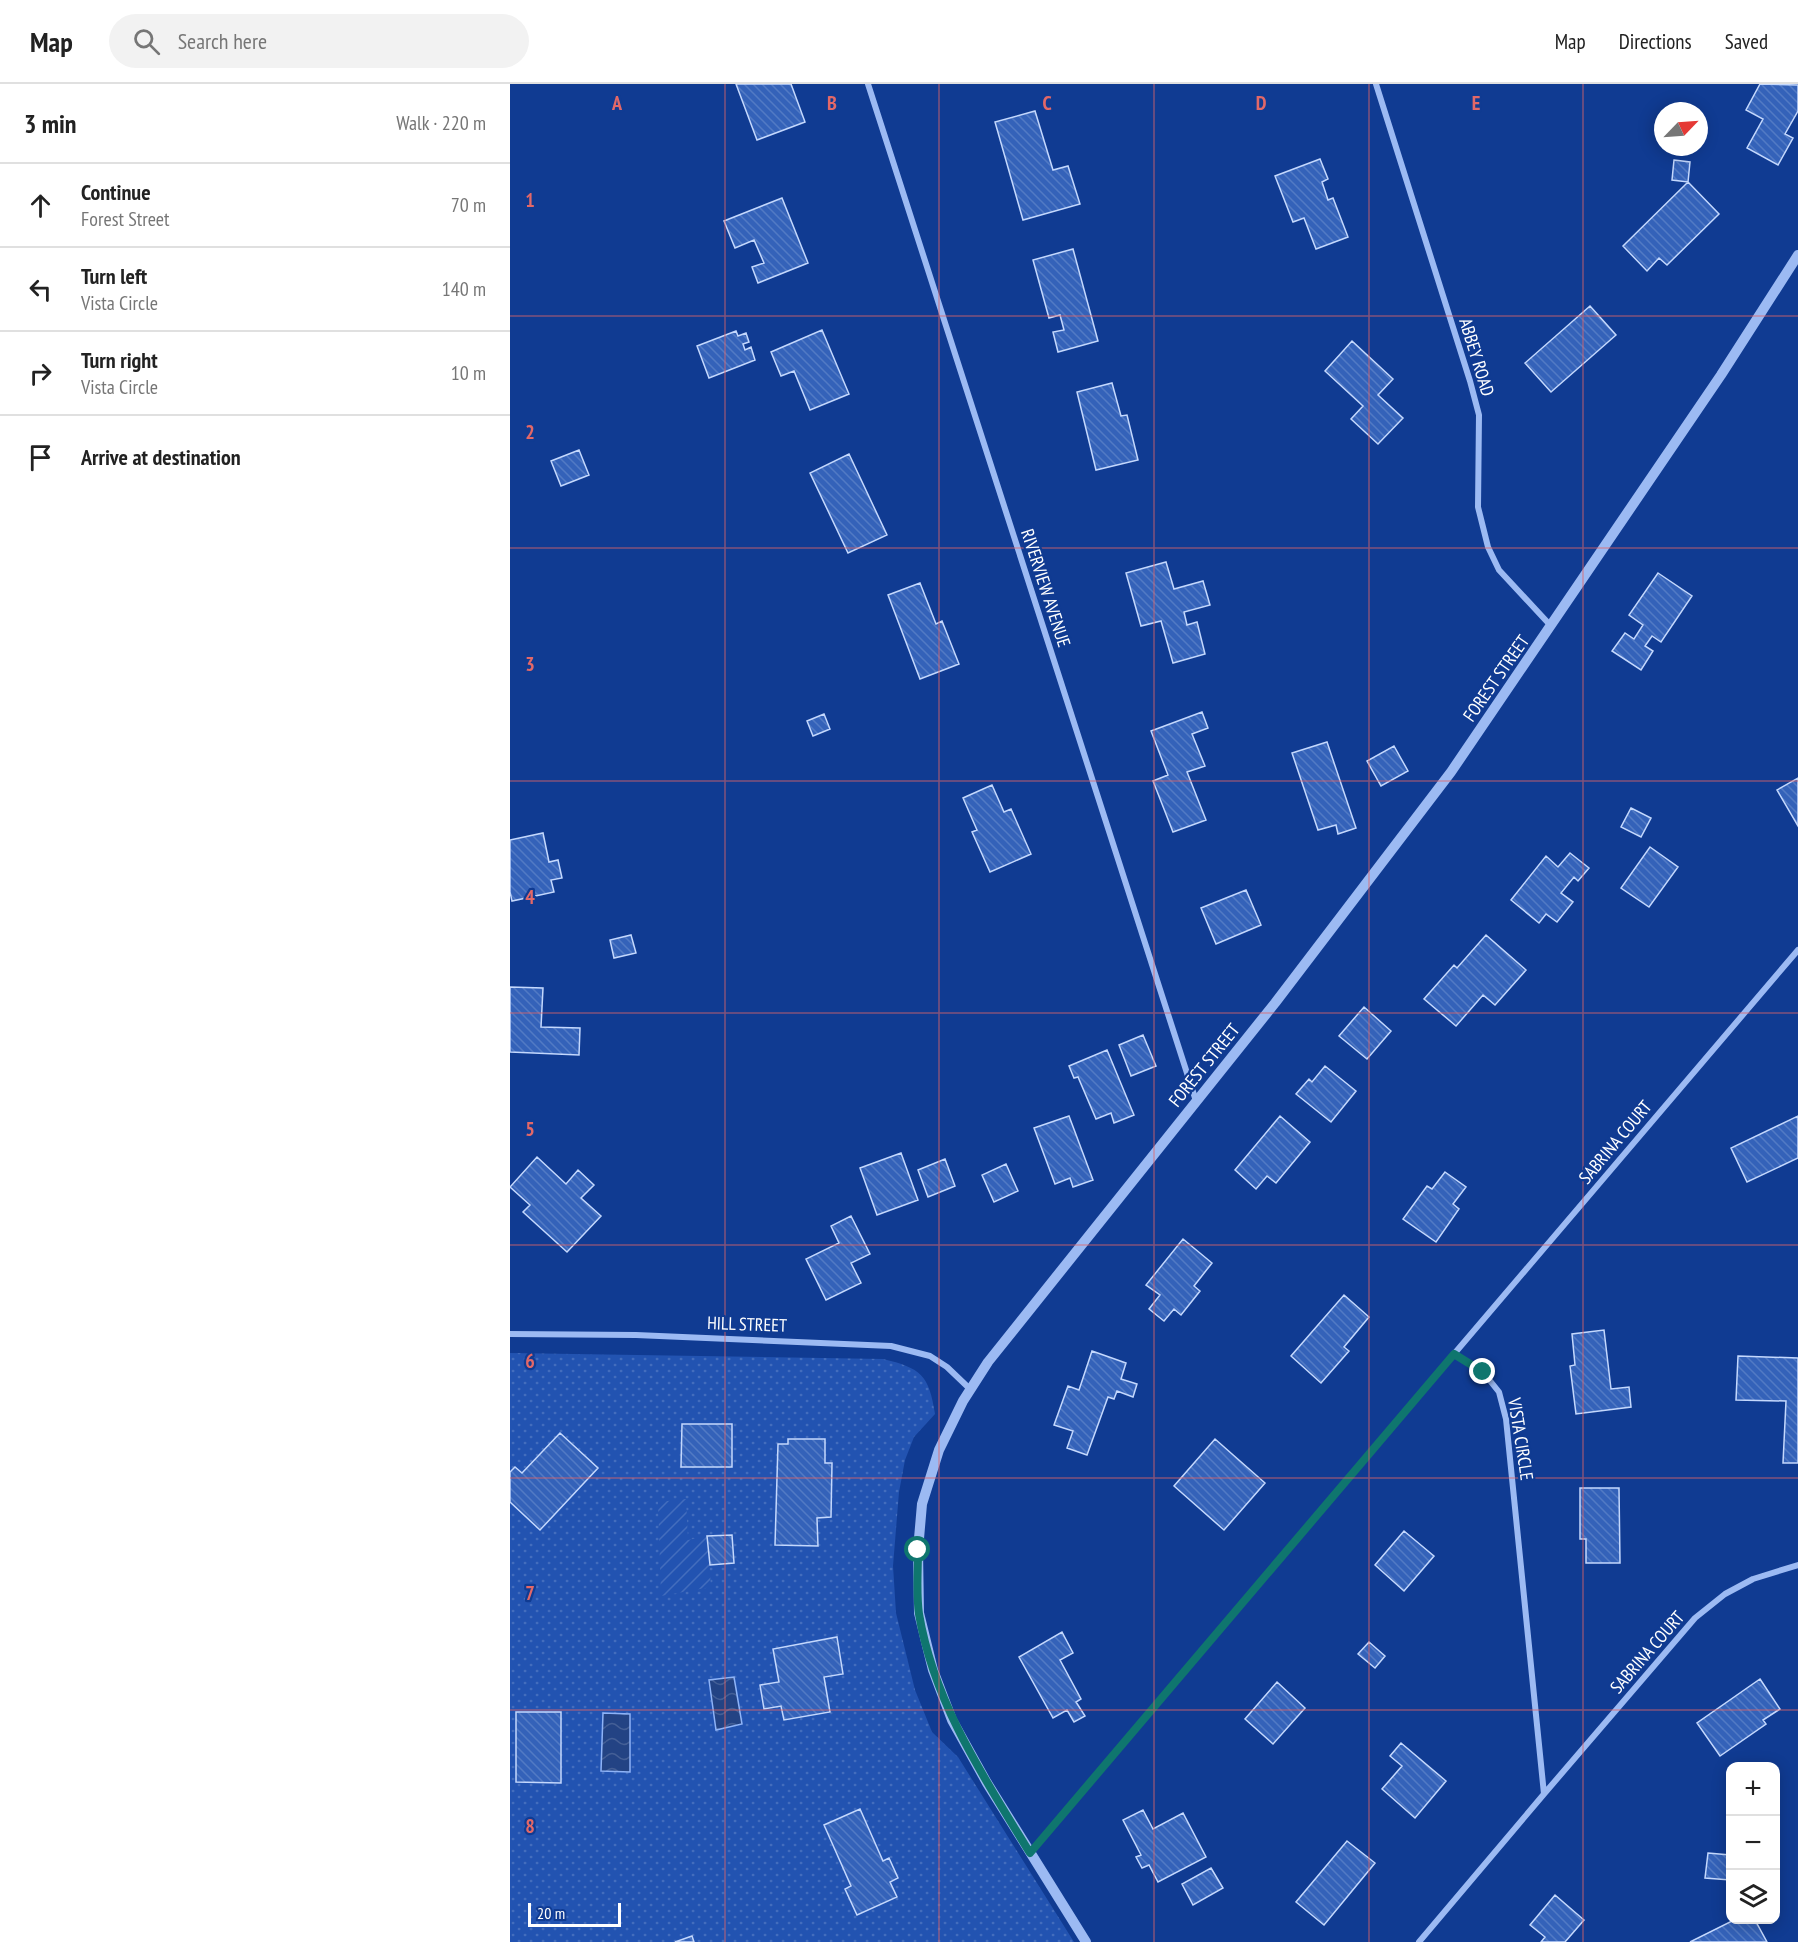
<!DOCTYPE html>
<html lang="en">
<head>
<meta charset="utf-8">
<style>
  :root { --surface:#fff; --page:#f2f2f2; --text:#222; --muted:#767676; --line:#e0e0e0 }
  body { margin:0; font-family:"PT Sans Narrow",sans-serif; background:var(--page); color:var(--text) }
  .controls { position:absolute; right:18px; bottom:18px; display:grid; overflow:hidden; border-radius:12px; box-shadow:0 3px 15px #0003 }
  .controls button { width:54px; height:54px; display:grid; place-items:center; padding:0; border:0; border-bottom:2px solid var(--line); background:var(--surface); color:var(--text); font:30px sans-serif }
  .compass { position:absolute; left:1144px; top:18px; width:54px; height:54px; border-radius:50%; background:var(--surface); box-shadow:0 3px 15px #0003; rotate:65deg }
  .scale { position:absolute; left:18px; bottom:15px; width:93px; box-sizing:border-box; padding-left:6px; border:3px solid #fff; border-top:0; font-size:16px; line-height:21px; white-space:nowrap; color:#fff; -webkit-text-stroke:4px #103b92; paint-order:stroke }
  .stop { position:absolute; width:18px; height:18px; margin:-14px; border:4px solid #0f766e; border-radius:50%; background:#fff }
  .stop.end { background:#0f766e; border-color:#fff; box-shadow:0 2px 6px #0008 }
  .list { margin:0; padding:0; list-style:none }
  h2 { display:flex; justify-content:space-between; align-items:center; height:78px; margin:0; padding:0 24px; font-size:26px }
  h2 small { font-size:20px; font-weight:400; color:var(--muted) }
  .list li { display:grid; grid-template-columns:39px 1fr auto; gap:18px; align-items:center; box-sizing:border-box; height:84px; padding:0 24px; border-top:2px solid var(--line) }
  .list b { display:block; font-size:22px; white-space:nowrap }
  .list p { margin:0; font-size:20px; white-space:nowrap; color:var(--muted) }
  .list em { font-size:20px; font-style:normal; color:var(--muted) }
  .icon { flex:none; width:33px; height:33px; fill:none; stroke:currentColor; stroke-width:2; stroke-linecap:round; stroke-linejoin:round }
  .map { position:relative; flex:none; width:1288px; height:1858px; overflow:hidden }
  header { display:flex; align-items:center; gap:36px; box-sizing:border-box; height:84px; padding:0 30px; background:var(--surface); border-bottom:2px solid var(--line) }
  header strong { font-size:28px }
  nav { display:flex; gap:33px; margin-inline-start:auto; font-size:21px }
  .search { width:420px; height:54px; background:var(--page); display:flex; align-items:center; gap:15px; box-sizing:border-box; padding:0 21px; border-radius:33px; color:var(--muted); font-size:22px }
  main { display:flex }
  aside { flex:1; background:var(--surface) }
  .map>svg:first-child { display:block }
</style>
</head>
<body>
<header>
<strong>Map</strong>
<div class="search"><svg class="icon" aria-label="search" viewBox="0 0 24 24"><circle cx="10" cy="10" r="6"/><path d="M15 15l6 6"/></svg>Search here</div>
<nav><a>Map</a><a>Directions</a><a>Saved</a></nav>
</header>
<main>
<aside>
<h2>3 min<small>Walk · 220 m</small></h2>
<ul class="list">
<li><svg class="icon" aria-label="ahead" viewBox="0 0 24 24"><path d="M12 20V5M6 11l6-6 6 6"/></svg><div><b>Continue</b><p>Forest Street</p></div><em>70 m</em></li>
<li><svg class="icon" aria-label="left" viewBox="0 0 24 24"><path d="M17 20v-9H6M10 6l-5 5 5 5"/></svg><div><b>Turn left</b><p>Vista Circle</p></div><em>140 m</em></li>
<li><svg class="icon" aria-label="right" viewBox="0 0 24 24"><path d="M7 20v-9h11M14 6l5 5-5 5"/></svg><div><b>Turn right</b><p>Vista Circle</p></div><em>10 m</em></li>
<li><svg class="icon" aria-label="arrive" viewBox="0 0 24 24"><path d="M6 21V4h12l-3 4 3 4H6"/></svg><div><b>Arrive at destination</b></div></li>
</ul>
</aside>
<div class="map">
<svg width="1288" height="1858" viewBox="0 0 1288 1858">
  <defs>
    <pattern id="grass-dots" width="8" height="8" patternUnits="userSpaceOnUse" patternTransform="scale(1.5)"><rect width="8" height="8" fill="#2253b1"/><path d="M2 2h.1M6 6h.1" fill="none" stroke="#436dbd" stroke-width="1.8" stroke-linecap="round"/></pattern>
    <pattern id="garden-furrows" width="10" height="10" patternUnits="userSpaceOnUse" patternTransform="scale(1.5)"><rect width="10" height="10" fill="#2253b1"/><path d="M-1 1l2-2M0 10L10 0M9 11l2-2" fill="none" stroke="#436dbd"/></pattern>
    <pattern id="water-waves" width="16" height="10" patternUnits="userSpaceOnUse" patternTransform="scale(1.5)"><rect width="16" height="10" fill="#234384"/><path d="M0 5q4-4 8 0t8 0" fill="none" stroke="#445f96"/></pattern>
    <pattern id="building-back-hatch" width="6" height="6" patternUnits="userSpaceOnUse" patternTransform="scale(1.5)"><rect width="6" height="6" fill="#3462b9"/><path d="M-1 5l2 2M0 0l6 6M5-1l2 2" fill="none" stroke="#527ac4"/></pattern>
  </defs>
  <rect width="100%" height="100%" fill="#103b92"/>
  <path fill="url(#grass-dots)" d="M 0,1269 L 373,1275 C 411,1284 419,1291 425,1330 L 404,1353 L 395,1376 L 389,1408 L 383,1482 L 386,1529 L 405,1606 L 422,1648 L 448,1673 L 564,1858 L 0,1858 Z"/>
  <path fill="url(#garden-furrows)" d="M 176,1415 L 178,1456 L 197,1452 L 201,1503 L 151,1512 L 148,1418 Z"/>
  <path fill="url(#water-waves)" stroke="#8eb3f7" stroke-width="1.5" d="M 224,1593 L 232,1640 L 206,1646 L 199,1596 Z
    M 93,1629 L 120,1630 L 120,1688 L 91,1687 Z"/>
  <path fill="url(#building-back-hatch)" stroke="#c4d8fd" stroke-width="1.5" d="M 226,0 L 281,0 L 295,38 L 247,56 Z
    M 1250,0 L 1288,1 L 1288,27 L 1275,50 L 1283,54 L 1268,81 L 1237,64 L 1253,35 L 1236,26 Z
    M 525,27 L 543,86 L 558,82 L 570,120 L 513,136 L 485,38 Z
    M 810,75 L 818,95 L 812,98 L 818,116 L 823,114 L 838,153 L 806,165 L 794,134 L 783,138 L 765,92 Z
    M 1164,76 L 1180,78 L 1178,98 L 1162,96 Z
    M 1178,98 L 1209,130 L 1157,181 L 1149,174 L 1137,187 L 1113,162 Z
    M 272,114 L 298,179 L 248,199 L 242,183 L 254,179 L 244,156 L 225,164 L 214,137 Z
    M 563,165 L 588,257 L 548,268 L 543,248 L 554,246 L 550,231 L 539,234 L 523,176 Z
    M 1080,222 L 1106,251 L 1041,308 L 1015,279 Z
    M 312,246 L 339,310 L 300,326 L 284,287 L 271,292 L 261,268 Z
    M 226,247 L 228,252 L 236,249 L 239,258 L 233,260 L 235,266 L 241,263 L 245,276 L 199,294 L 187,262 Z
    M 842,257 L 883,295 L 868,311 L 893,334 L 868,360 L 841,335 L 853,322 L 815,287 Z
    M 602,299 L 611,332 L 617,331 L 628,376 L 586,386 L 567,308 Z
    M 69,366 L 79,391 L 51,402 L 41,377 Z
    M 339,370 L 377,451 L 338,469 L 300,389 Z
    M 656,478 L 664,505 L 693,497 L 700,521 L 674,528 L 677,541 L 687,538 L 695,570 L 663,579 L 651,537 L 631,542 L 616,489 Z
    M 1148,489 L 1182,512 L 1151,558 L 1142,552 L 1135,562 L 1143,567 L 1131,586 L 1102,567 L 1115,549 L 1124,555 L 1133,541 L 1119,531 Z
    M 410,499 L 426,540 L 432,537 L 449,580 L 410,595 L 378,511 Z
    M 692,628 L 698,644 L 682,650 L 695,682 L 677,688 L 696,736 L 663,748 L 643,697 L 658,691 L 641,647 Z
    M 314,630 L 320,645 L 303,652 L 297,637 Z
    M 817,658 L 846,744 L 828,750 L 826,741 L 808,746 L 782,669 Z
    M 884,662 L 898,687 L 871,702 L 857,677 Z
    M 1288,694 L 1288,742 L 1267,706 Z
    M 482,701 L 494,728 L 501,725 L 521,770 L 480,788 L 462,748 L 467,746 L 453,714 Z
    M 1121,724 L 1141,734 L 1131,753 L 1111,743 Z
    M 33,749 L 39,778 L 48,776 L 52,794 L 41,796 L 44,808 L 2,817 L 0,808 L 0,756 Z
    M 1140,763 L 1168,783 L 1139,823 L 1111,804 Z
    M 1060,769 L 1079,784 L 1068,797 L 1064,793 L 1051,809 L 1063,818 L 1047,838 L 1036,830 L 1029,839 L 1001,816 L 1036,772 L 1048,783 Z
    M 736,806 L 751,841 L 706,860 L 691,824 Z
    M 121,851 L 126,869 L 104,874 L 100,856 Z
    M 976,851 L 1016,886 L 985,921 L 973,911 L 946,942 L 914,915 L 944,881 L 947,884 Z
    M 0,903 L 33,904 L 31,943 L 70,944 L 69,971 L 0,968 Z
    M 854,923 L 881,947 L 857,975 L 829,952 Z
    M 633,951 L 646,982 L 621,992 L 609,961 Z
    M 597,966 L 624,1031 L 604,1039 L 601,1029 L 586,1035 L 568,993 L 564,994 L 559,982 Z
    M 815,982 L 846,1007 L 821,1038 L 786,1010 L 799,995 L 802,998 Z
    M 559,1032 L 583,1096 L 563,1103 L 560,1094 L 545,1100 L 524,1044 Z
    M 770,1032 L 800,1058 L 766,1099 L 757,1092 L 746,1105 L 725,1086 Z
    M 1288,1032 L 1288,1074 L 1237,1098 L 1221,1064 Z
    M 391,1069 L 408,1116 L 367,1131 L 350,1084 Z
    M 27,1073 L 56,1100 L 68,1086 L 84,1101 L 71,1114 L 91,1132 L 57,1168 L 13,1128 L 20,1121 L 0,1103 Z
    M 435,1075 L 445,1102 L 418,1113 L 408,1086 Z
    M 496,1080 L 508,1107 L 484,1118 L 472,1091 Z
    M 935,1088 L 956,1103 L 943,1120 L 949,1125 L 926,1158 L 893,1135 L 917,1102 L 922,1105 Z
    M 341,1132 L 360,1170 L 341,1179 L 351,1199 L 316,1216 L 296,1175 L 329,1159 L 321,1142 Z
    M 673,1155 L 702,1179 L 684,1202 L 690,1207 L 671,1231 L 664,1225 L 654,1237 L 639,1225 L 650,1211 L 636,1201 Z
    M 834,1211 L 859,1233 L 834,1263 L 839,1267 L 811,1299 L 781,1272 Z
    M 1094,1246 L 1101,1305 L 1119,1303 L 1121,1323 L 1066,1330 L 1060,1282 L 1065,1281 L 1062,1250 Z
    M 582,1267 L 616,1279 L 611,1295 L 627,1300 L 623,1313 L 607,1307 L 604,1315 L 598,1313 L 577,1371 L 557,1364 L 563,1347 L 544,1341 L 558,1302 L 569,1306 Z
    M 1228,1272 L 1288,1274 L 1288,1379 L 1273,1379 L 1276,1317 L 1226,1316 Z
    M 172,1340 L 222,1340 L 222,1383 L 171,1383 Z
    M 50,1349 L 88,1384 L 30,1446 L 0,1418 L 0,1388 L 5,1383 L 12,1389 Z
    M 278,1355 L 315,1355 L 315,1379 L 322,1379 L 321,1433 L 307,1434 L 308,1462 L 265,1461 L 268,1360 L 278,1360 Z
    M 705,1355 L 755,1399 L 714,1446 L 664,1402 Z
    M 1070,1404 L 1109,1404 L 1110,1479 L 1076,1479 L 1076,1455 L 1070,1455 Z
    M 894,1447 L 924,1472 L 894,1507 L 865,1481 Z
    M 222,1451 L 224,1479 L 200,1481 L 197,1452 Z
    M 552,1548 L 563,1569 L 550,1576 L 571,1615 L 566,1618 L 575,1632 L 564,1638 L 557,1626 L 543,1634 L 509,1573 Z
    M 327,1553 L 333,1590 L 314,1593 L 320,1628 L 274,1636 L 271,1622 L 254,1625 L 250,1601 L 269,1598 L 263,1565 Z
    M 859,1558 L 875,1572 L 865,1584 L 848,1570 Z
    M 1250,1595 L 1270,1625 L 1253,1636 L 1256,1640 L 1210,1672 L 1187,1639 Z
    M 767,1598 L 795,1624 L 763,1660 L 735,1635 Z
    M 6,1628 L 51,1628 L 51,1699 L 6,1698 Z
    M 891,1659 L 936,1697 L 905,1734 L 872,1705 L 892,1682 L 880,1672 Z
    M 350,1725 L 373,1777 L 379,1774 L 388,1794 L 380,1798 L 387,1813 L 347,1831 L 335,1805 L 341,1802 L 314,1741 Z
    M 633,1726 L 643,1745 L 673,1729 L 696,1773 L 648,1798 L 639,1781 L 632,1784 L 626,1773 L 631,1771 L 613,1736 Z
    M 837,1757 L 865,1779 L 814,1841 L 786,1818 Z
    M 1198,1769 L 1220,1771 L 1220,1796 L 1195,1794 Z
    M 701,1784 L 713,1804 L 683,1821 L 672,1800 Z
    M 1045,1811 L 1074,1836 L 1055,1858 L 1031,1858 L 1035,1853 L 1020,1841 Z
    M 1224,1836 L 1245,1836 L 1257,1858 L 1180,1858 Z
    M 182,1852 L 184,1858 L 165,1858 Z"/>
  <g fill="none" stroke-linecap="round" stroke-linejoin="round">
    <path stroke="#9cbaf3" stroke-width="6" d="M 358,0 L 686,1017
      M 866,0 L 960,297 L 969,331 L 968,423 L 978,463 L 989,486 L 1041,542
      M 0,1250 L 126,1251 L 381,1262 L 420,1272 L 437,1283 L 460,1305
      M 944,1270 L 1288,866
      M 1034,1710 L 1185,1534 L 1215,1510 L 1243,1495 L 1288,1481
      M 520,1769 L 944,1270 L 973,1288 L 989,1308 L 996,1335 L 1034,1710 L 909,1858"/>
    <path stroke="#9cbaf3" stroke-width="10" d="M 576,1858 L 477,1699 L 442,1636 L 423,1586 L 409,1529 L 408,1466 L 412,1420 L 429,1366 L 453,1317 L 478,1278 L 765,919 L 941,688 L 1211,291 L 1288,171"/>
  </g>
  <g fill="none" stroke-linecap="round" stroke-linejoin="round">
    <path stroke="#0f766e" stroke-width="8" d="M 408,1466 C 408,1487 406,1509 409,1530 C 424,1619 474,1694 520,1769 L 944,1270 L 973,1288"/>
  </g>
  <path fill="none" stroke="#e26868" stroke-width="1.5" stroke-opacity="0.55" d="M 215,0 L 215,1858M 429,0 L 429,1858M 644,0 L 644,1858M 859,0 L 859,1858M 1073,0 L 1073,1858M 0,232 L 1288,232M 0,464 L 1288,464M 0,697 L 1288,697M 0,929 L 1288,929M 0,1161 L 1288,1161M 0,1394 L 1288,1394M 0,1626 L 1288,1626"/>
  <g text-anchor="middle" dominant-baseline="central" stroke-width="4.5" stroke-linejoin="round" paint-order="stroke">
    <g font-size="18" fill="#fff" stroke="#103b92">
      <text transform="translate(967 273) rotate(73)">ABBEY ROAD</text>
      <text transform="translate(536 504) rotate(72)">RIVERVIEW AVENUE</text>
      <text transform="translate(986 594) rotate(-55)">FOREST STREET</text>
      <text transform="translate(694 981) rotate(-51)">FOREST STREET</text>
      <text transform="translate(1105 1058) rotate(-50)">SABRINA COURT</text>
      <text transform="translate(237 1240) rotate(2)">HILL STREET</text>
      <text transform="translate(1011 1355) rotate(81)">VISTA CIRCLE</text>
      <text transform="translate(1137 1568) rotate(-49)">SABRINA COURT</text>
    </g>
  </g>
  <g font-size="20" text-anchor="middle" font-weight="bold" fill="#e26868" stroke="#103b92" stroke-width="4.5" stroke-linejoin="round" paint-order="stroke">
    <text x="107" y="26">A</text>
    <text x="322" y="26">B</text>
    <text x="537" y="26">C</text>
    <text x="751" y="26">D</text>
    <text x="966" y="26">E</text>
    <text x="20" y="123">1</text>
    <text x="20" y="355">2</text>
    <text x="20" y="587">3</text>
    <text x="20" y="820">4</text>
    <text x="20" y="1052">5</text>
    <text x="20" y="1284">6</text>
    <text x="20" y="1516">7</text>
    <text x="20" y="1749">8</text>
  </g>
</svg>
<div class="controls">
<button>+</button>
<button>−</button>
<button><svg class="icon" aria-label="layers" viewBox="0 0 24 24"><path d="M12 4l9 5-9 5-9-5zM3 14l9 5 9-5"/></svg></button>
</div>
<svg class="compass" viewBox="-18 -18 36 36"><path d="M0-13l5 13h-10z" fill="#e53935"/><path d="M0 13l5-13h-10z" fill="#767676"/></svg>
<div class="scale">20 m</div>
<div class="stop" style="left:408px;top:1466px"></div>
<div class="stop end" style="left:973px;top:1288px"></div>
</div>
</main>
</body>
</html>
